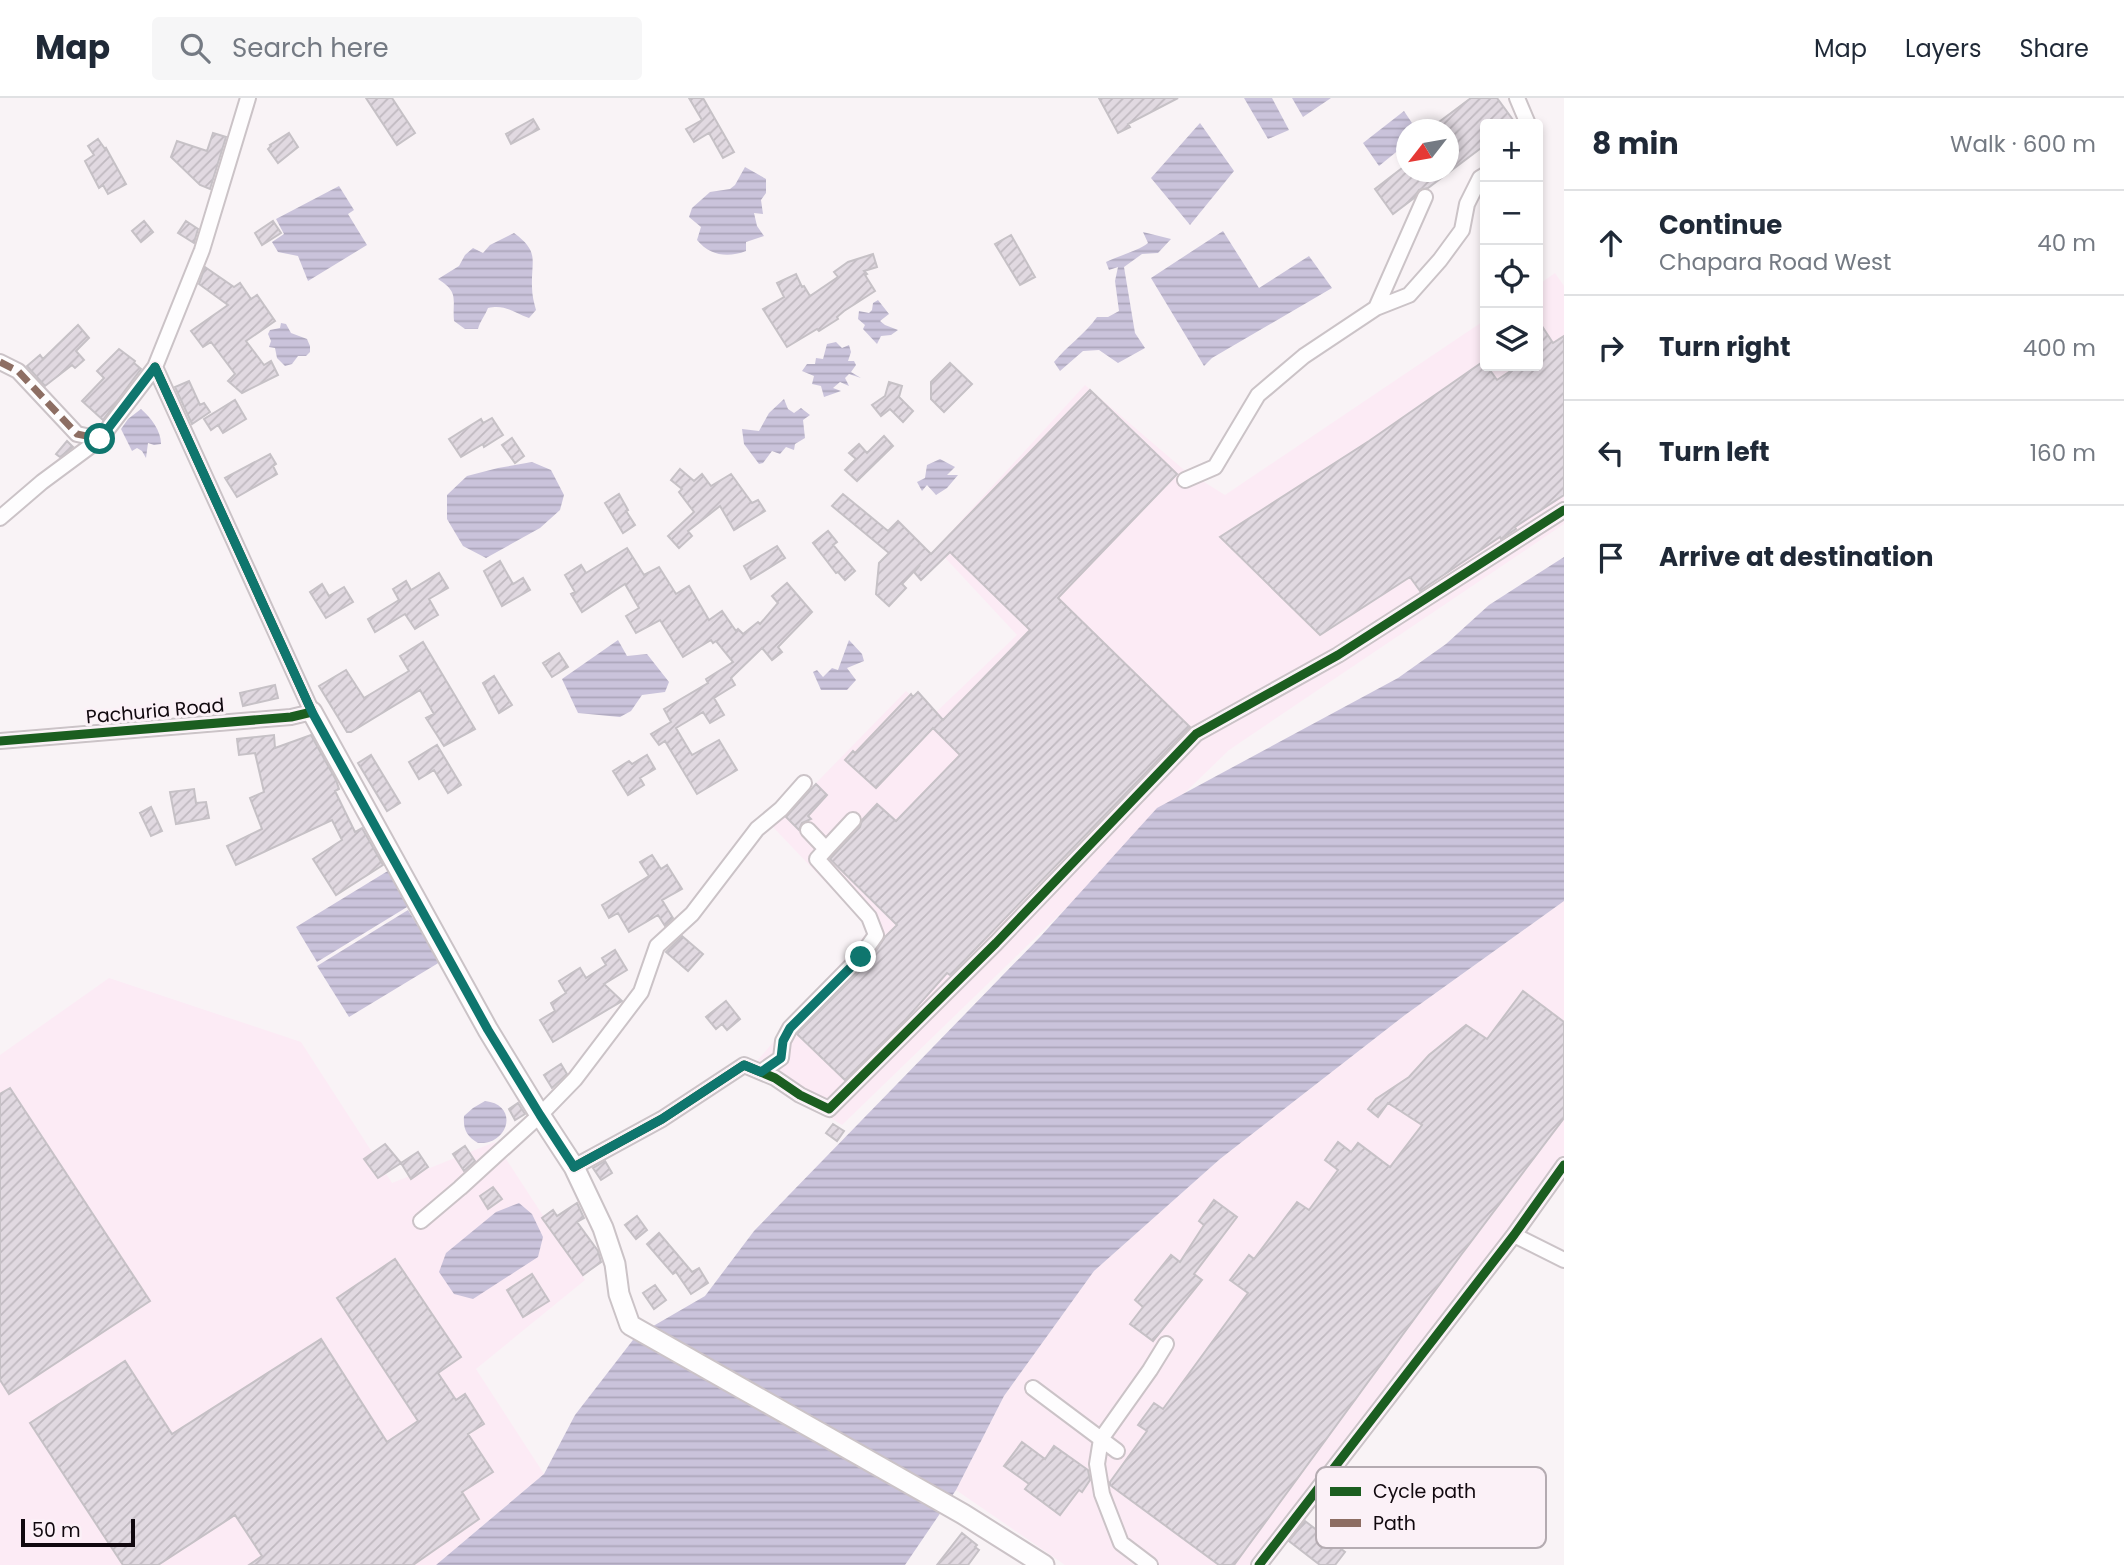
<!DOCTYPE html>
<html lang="en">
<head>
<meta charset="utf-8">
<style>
  :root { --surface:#fff; --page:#f6f6f7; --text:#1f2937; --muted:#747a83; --line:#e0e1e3 }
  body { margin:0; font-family:Poppins,sans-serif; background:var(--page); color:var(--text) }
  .controls { position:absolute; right:21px; top:21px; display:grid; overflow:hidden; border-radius:7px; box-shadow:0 4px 10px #0003 }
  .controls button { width:63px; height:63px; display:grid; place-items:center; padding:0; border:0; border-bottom:2px solid var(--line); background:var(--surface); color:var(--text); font:35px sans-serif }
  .compass { position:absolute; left:1396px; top:21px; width:63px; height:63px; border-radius:50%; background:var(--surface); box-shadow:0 4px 10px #0003; rotate:239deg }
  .scale { position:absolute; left:21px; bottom:18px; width:114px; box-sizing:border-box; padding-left:7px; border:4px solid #10080e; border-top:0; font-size:19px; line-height:24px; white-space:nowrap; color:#10080e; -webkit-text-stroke:5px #fbf1f7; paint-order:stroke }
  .stop { position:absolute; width:21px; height:21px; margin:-16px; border:5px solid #0f766e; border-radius:50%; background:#fff }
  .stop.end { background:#0f766e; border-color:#fff; box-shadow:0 2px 7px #0008 }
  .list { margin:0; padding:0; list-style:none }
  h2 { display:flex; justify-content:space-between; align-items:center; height:91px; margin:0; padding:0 28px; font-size:30px }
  h2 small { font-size:23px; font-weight:400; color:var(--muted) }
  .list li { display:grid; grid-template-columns:46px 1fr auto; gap:21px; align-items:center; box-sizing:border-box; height:105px; padding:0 28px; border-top:2px solid var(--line) }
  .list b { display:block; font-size:26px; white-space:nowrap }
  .list p { margin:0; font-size:23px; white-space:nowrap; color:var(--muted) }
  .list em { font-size:23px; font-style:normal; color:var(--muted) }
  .icon { flex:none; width:38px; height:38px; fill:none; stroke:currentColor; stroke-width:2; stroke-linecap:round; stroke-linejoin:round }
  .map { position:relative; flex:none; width:1564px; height:1467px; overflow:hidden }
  header { display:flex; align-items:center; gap:42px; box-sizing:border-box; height:98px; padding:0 35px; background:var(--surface); border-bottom:2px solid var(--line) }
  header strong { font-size:33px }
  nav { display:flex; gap:38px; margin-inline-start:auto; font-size:24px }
  .search { width:490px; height:63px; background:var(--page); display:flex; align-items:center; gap:18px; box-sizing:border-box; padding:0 24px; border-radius:7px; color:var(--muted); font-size:26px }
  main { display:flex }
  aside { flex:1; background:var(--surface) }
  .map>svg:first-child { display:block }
</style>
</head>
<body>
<header>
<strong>Map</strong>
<div class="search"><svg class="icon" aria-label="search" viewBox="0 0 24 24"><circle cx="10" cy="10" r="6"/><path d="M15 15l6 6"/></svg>Search here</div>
<nav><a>Map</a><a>Layers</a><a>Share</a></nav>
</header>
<main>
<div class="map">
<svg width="1564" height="1467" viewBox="0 0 1564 1467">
  <defs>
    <pattern id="water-rules" width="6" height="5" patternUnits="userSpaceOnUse" patternTransform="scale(1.75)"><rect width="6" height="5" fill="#cac3db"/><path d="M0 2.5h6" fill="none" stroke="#aca6bb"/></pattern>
    <pattern id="building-hatch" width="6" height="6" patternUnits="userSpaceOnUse" patternTransform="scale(1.75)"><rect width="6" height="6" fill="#e1d9e1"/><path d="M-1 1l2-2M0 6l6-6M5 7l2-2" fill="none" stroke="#c0b9c0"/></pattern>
  </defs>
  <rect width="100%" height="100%" fill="#f9f3f6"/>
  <path fill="#fcebf5" d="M 1555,175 L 1564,188 L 1564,426 L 1229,652 L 842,1027 L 751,970 L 870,831 L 773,729 L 906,593 L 933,617 L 1017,537 L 936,450 L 1085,287 L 1183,371 L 1225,397 L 1485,222 L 1485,268 L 1538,268 L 1538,187 Z
    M 1564,803 L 1564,1068 L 1253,1467 L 1065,1467 L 956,1392 L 1004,1298 L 1094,1173 L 1220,1061 L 1405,917 Z
    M 109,880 L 301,944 L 392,1085 L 495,1044 L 585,1182 L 476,1271 L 544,1376 L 436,1467 L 0,1467 L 0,957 Z"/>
  <path fill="url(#water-rules)" d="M 1244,0 L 1272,0 L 1289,32 L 1268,41 Z
    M 1292,0 L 1331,0 L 1303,19 Z
    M 1404,13 L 1416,31 L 1406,32 L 1406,46 L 1379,68 L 1363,45 Z
    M 1200,25 L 1234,73 L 1190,127 L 1151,80 Z
    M 745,69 L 766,81 L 766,95 L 761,102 L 763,116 L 754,115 L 757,128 L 764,138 L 746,144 L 746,153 C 728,160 710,158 697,142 L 701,129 L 689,119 L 692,110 L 710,94 L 730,91 L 735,87 Z
    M 339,88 L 354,112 L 348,116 L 367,147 L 308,183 L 298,158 L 278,154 L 272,144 L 284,136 L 276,121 Z
    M 1223,133 L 1259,190 L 1309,158 L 1332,190 L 1212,260 L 1204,268 L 1151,180 Z
    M 1143,134 L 1171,141 L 1158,155 L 1142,156 L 1124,169 L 1135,235 L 1145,250 L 1118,265 L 1099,252 L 1083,253 L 1060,273 L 1054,264 C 1067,248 1085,236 1097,219 L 1108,219 L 1119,213 L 1115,183 L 1118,169 L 1109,172 L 1106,164 C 1118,158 1138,153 1148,145 Z
    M 514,135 C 540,154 531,162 532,189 C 532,197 534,205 536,212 L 529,220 C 513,214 505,206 488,210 C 485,218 480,223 478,231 L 465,231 L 454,223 C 452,201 460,195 438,181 L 459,168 L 465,157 L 473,150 L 483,155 L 490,147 Z
    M 878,202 L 889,216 L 880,223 L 885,227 L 898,232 L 891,237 L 881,238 L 877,246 L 863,231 L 865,227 L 858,221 L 859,213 L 869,215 L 872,212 L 873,205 Z
    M 281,225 L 286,226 L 291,235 L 307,241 L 310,248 L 310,254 L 306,258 L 298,258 L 292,266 L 285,268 L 277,260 L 275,250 L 269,249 L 271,243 L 268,236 L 270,232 L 280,230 Z
    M 836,244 L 842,250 L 849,247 L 851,254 L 848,263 L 854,263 L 856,267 L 851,274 L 861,280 L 849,276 L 845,280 L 849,288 L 840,284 L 833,290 L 841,293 L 824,299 L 821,288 L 812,286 L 814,278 L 802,273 L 807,266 L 815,266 L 816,260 L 823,261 L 827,246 Z
    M 784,301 L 788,311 L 794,315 L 801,310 L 810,317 L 803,322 L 805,340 L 795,346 L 794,352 L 786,349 L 780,356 L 772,353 L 763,365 L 759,366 L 744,346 L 742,331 L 759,333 L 769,315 Z
    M 141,311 C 151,320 161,332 161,346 L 154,347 L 148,345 L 146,360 L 142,353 L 137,350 L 132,353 L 121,331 L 128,321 Z
    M 940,361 L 955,369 L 947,377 L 958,377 L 947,390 L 936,397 L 927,387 L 922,393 L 917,384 L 925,380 L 927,367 Z
    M 532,364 L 551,372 L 564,397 L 560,412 L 540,430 L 486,460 L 463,448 L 447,421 L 447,397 L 467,378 L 498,370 Z
    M 1564,459 L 1564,803 L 1405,917 L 1220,1061 L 1094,1173 L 1004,1298 L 956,1392 L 905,1467 L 436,1467 L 544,1376 L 575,1317 L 636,1238 L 705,1198 L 754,1133 L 1040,839 L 1157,710 L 1398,580 L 1446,546 L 1489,507 Z
    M 618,542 L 627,558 L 647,556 L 669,584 L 665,594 L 642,597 L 631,613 L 620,619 L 578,615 L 562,581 Z
    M 849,542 L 862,556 L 864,563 L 847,570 L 856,582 L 847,592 L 821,592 L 813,574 L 817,572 L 823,579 L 832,570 L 838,572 Z
    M 391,771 L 412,806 L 317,864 L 296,829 Z
    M 408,812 L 440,864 L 349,919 L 317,868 Z
    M 485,1003 C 514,1006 512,1036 489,1044 C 486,1045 482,1045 478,1045 C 467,1038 463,1032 464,1018 L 473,1010 Z
    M 519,1105 L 532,1116 L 543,1139 L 538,1159 L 473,1201 L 454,1196 L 439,1174 L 446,1155 L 496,1114 Z"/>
  <path fill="url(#building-hatch)" stroke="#c6c1c6" stroke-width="2" d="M 366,0 L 392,0 L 415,35 L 397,47 Z
    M 689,0 L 703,0 L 734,54 L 723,60 L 709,35 L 694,44 L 686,31 L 702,22 Z
    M 1099,0 L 1178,0 L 1128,26 L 1130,29 L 1118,35 Z
    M 1471,0 L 1497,0 L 1516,26 L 1485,26 L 1485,47 L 1428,90 L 1419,92 L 1414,100 L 1393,116 L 1375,91 L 1406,67 L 1406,74 L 1448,74 L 1448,32 L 1445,32 L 1439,24 Z
    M 533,21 L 539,31 L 511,46 L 506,36 Z
    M 213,35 L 226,39 L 210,91 L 200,87 L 171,59 L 177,43 L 207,53 Z
    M 289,35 L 298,49 L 278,65 L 268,51 L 271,48 L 270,47 Z
    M 98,41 L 105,51 L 106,50 L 126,86 L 108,96 L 103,87 L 99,90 L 85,63 L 94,57 L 88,48 Z
    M 144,123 L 153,134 L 141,144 L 132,133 Z
    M 186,123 L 198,131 L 194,145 L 178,135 Z
    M 273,123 L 281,135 L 262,147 L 255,135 Z
    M 1011,137 L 1035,179 L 1020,187 L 995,146 Z
    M 873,156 L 877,169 L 864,173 L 867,176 L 865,177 L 875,193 L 844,213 L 837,219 L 838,221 L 819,233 L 817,231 L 787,249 L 763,211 L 784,199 L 777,185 L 796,176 L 802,189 L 804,188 L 810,198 L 838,179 L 834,174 L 848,164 Z
    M 205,169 L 234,189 L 240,185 L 251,201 L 257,197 L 275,223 L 246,243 L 264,267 L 271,263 L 278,277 L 242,295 L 228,283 L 235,276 L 211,244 L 203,249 L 191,233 L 228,207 L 199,186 Z
    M 1538,222 L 1553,245 L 1564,238 L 1564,397 L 1515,429 L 1516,431 L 1501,441 L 1500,439 L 1420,493 L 1410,479 L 1320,537 L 1220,439 L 1369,343 L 1484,263 L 1485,268 L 1487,268 L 1497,282 L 1518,268 L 1538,268 Z
    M 78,227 L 89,240 L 76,253 L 84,262 L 75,270 L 72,267 L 45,288 L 27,268 L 40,257 L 43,261 Z
    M 119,251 L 135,263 L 134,265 L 141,271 L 103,322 L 82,303 L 104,280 L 97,273 Z
    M 950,265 L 972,286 L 944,314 L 931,301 L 931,284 Z
    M 189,283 L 200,307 L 204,305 L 210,314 L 192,326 L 175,289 Z
    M 889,284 L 902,288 L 899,299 L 913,313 L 903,324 L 890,311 L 881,318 L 872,307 L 885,298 Z
    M 1090,292 L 1177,376 L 1058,500 L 1190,629 L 954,873 L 950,877 L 947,875 L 906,921 L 845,982 L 797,936 L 868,865 L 885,839 L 897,827 L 830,761 L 860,729 L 862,722 L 877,706 L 896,723 L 960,657 L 933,630 L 876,690 L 845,662 L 853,653 L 855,655 L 911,596 L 913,599 L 918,594 L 943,622 L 1030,532 L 950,454 L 921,482 L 914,474 L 920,467 L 902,486 L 906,490 L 889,508 L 876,496 L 879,465 L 889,455 L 832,408 L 843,396 L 888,433 L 898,423 L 931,456 Z
    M 235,302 L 246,321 L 223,335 L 218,327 L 211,332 L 204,321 Z
    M 492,320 L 503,337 L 484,349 L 483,346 L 461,359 L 449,341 L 481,321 L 483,325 Z
    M 884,338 L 893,348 L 857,383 L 845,372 L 856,361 L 849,355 L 859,346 L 867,355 Z
    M 512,340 L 524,358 L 515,365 L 502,347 Z
    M 67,343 L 73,349 L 60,359 L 56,356 Z
    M 270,356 L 276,366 L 273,368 L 277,376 L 237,399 L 225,380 Z
    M 680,371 L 694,383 L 702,376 L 711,388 L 731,376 L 752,405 L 758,402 L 765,413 L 734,432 L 720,408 L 688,433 L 692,438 L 679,450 L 668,438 L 694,414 L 679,394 L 682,391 L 671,382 Z
    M 619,396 L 628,412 L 626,413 L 635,427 L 623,435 L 605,405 Z
    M 828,433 L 837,444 L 833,447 L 855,473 L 845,482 L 838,474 L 836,475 L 813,445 Z
    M 777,448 L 785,460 L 751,481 L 744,468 Z
    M 627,450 L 644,477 L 659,469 L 676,496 L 689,488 L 709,522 L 722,513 L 736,533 L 738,531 L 743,536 L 758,524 L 760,526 L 778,505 L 772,498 L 787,485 L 812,514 L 778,549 L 782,554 L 772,562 L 762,550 L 731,580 L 735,587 L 714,600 L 724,617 L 710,625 L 703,614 L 676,630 L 692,657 L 719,642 L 737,672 L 697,696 L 665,643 L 659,647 L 651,636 L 671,624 L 664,611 L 708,585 L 706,581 L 733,564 L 716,543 L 713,545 L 711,542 L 683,559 L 660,522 L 636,535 L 626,518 L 639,510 L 625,486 L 582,514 L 571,496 L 575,494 L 565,477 L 581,467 L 586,475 Z
    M 500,463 L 513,486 L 523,480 L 530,492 L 502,508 L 484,473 Z
    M 439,475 L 448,490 L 429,501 L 438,517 L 415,531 L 405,516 L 375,534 L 368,521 L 399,502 L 393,491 L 406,483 L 411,492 Z
    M 322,486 L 329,498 L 344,489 L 353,504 L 326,520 L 310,494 Z
    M 423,544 L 475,631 L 444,648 L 426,620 L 434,616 L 420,592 L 351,634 L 347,634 L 319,588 L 346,572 L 364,600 L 409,573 L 400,558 Z
    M 559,555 L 568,569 L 552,579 L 543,565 Z
    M 494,578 L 512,607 L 499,615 L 483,585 Z
    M 275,587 L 278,600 L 243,608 L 240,595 Z
    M 274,637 L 275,650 L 311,637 L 336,682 L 339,691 L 335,693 L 355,734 L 362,730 L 383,767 L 336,797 L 313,761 L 342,742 L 332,722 L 236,767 L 227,748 L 262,731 L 250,700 L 264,694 L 255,655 L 239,657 L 237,641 Z
    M 437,647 L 461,687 L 448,695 L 434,672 L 419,681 L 409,664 Z
    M 371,657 L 400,705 L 387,713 L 358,665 Z
    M 647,657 L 655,671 L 640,680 L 644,687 L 628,697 L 613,673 L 629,663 L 632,666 Z
    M 816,686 L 827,697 L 808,718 L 811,721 L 802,725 L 799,732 L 786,719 Z
    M 194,691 L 196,705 L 206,704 L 209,720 L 176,726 L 170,694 Z
    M 151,709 L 162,733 L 151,738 L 140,715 Z
    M 652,757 L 661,771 L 667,767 L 682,791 L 662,802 L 673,820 L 665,828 L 658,817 L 629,834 L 618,815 L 609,820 L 602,807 L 649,778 L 640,764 Z
    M 682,838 L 703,856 L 688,873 L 666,854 Z
    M 615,852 L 627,872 L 604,886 L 622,903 L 553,944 L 540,922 L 555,913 L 551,905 L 566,895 L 559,883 L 580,870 L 586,880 L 606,867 L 602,860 Z
    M 1523,893 L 1564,924 L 1564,1020 L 1461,1157 L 1234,1467 L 1219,1467 L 1110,1387 L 1110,1384 L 1147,1333 L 1138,1327 L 1154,1305 L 1163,1311 L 1248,1195 L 1230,1182 L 1249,1157 L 1254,1161 L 1297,1104 L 1309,1112 L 1338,1072 L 1325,1062 L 1338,1044 L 1351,1054 L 1358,1045 L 1390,1069 L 1422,1027 L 1388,1005 L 1378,1019 L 1368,1011 L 1376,1001 L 1409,979 L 1429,957 L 1466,927 L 1487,941 Z
    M 726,903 L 740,921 L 727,932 L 722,926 L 716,931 L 706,919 Z
    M 561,966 L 567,976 L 552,990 L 544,977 Z
    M 10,990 L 150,1203 L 9,1296 L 0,1282 L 0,996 Z
    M 518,1005 L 525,1016 L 515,1022 L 509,1011 Z
    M 833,1026 L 844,1033 L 837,1043 L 826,1035 Z
    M 385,1046 L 401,1065 L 378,1080 L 364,1061 Z
    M 465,1048 L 475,1063 L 464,1073 L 453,1056 Z
    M 418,1054 L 428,1069 L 411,1081 L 401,1065 Z
    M 605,1063 L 612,1075 L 601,1082 L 593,1070 Z
    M 493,1089 L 502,1101 L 488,1111 L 480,1098 Z
    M 1214,1102 L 1237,1119 L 1194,1176 L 1202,1182 L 1153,1243 L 1130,1226 L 1143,1209 L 1135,1202 L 1171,1157 L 1180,1164 L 1204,1127 L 1199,1123 Z
    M 577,1105 L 584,1120 L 577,1124 L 598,1153 L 601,1164 L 583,1177 L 542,1120 L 553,1112 L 557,1118 Z
    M 637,1118 L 647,1132 L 636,1141 L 625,1127 Z
    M 659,1135 L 692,1174 L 699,1170 L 708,1185 L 691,1196 L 676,1174 L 673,1176 L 647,1146 Z
    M 395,1161 L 461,1259 L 438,1275 L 456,1302 L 465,1296 L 484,1326 L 468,1336 L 493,1374 L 462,1394 L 479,1421 L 413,1467 L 249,1467 L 262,1458 L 235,1417 L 158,1467 L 123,1467 L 30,1325 L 125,1263 L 172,1336 L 321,1241 L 387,1344 L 418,1323 L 337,1200 Z
    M 532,1176 L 549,1203 L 523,1219 L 507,1192 Z
    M 655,1187 L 666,1202 L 654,1211 L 643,1195 Z
    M 1022,1344 L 1045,1361 L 1054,1348 L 1088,1372 L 1090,1382 L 1082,1394 L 1079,1392 L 1060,1417 L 1025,1391 L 1029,1386 L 1004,1368 Z
    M 1305,1423 L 1345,1454 L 1335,1467 L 1320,1467 L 1289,1443 Z
    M 962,1435 L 977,1447 L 975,1449 L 979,1452 L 968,1467 L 937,1467 Z"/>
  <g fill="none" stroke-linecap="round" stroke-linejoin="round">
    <defs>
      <path id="street" d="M 1517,0 L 1528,26
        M 1376,210 L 1425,99
        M 0,264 L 18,273 L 77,336 L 100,341
        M 1185,382 L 1215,369 L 1258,297 L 1304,258 L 1376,210 L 1409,197 L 1440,162 L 1462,132 L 1467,106 L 1480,80 L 1485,77
        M 0,420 L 42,384 L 100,341 L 155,269 L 202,152 L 248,0
        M 0,643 L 291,619 L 312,614 L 155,269
        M 826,751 L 853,722
        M 761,974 L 781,960 L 783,943 L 790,930 L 861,858 L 876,837 L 869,819 L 817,761 L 826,751 L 808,732
        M 574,1069 L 662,1021 L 744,967 L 775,980 L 800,997 L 829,1011 L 996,845 L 1196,636 L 1338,557 L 1564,412
        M 421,1123 L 460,1090 L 540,1017 L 575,981 L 641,894 L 657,848 L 692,816 L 757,731 L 781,711 L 804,685
        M 1514,1137 L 1564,1162
        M 1033,1290 L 1117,1353
        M 1150,1467 L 1121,1445 L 1102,1396 L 1097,1366 L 1101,1341 L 1150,1272 L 1166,1246
        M 1259,1467 L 1514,1137 L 1564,1067"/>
      <path id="secondary" d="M 312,614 L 488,932 L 540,1017 L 574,1069 L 603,1130 L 615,1166 L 619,1196 L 630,1227 L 963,1416 L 1044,1467"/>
    </defs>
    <use href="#street" stroke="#cbc3c7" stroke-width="18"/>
    <use href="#secondary" stroke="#cbc3c7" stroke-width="23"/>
    <use href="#street" stroke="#fefdfe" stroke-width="14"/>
    <use href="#secondary" stroke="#fefdfe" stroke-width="19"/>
    <path stroke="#8d6e63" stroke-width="7" stroke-dasharray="14 7" stroke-linecap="butt" d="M 0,264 L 18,273 L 77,336 L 100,341"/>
    <defs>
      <path id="cycleway" d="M 0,643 L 291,619 L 312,614 L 155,269
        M 574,1069 L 662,1021 L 744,967 L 775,980 L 800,997 L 829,1011 L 996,845 L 1196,636 L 1338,557 L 1564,412
        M 1259,1467 L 1514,1137 L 1564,1067"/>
    </defs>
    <use href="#cycleway" stroke="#fbf1f7" stroke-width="13"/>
    <use href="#cycleway" stroke="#1b5e20" stroke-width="9"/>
  </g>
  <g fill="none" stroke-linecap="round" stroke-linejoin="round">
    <path stroke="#0f766e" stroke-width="9" d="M 100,341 L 155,269 L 312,614 L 488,932 L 540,1017 L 574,1069 L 662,1021 L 744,967 L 761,974 L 781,960 L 783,943 L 790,930 L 861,859"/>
  </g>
  <g text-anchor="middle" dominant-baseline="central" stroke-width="6" stroke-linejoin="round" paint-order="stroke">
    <g font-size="19" fill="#10080e" stroke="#fbf1f7">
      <text transform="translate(155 613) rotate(-5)">Pachuria Road</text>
    </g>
  </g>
  <rect x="1316" y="1369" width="230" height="81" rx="10" fill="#fbf1f7" stroke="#b4abb1" stroke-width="2"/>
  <rect x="1330" y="1389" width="31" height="9" fill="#1b5e20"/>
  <rect x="1330" y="1421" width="31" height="8" fill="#8d6e63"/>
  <g font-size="19" fill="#10080e">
    <text x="1373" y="1400">Cycle path</text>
    <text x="1373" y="1432">Path</text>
  </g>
</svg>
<div class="controls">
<button>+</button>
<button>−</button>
<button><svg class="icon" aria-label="locate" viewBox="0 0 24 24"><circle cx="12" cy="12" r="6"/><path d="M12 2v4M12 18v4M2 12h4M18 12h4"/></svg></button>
<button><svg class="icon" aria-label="layers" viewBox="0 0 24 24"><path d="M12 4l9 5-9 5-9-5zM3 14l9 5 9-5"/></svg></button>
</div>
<svg class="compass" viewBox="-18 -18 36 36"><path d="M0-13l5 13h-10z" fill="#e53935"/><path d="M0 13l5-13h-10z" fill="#747a83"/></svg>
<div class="scale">50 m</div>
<div class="stop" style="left:100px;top:341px"></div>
<div class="stop end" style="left:861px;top:859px"></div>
</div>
<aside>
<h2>8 min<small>Walk · 600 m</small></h2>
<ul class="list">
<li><svg class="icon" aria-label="ahead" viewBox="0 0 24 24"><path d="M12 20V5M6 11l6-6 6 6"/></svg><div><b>Continue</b><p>Chapara Road West</p></div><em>40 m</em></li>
<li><svg class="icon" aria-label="right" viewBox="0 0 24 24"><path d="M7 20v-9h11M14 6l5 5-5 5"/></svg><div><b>Turn right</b></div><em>400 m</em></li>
<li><svg class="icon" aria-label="left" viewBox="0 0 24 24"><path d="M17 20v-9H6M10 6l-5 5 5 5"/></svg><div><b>Turn left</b></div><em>160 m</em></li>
<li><svg class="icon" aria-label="arrive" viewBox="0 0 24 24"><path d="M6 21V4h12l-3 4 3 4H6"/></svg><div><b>Arrive at destination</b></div></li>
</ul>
</aside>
</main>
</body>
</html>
